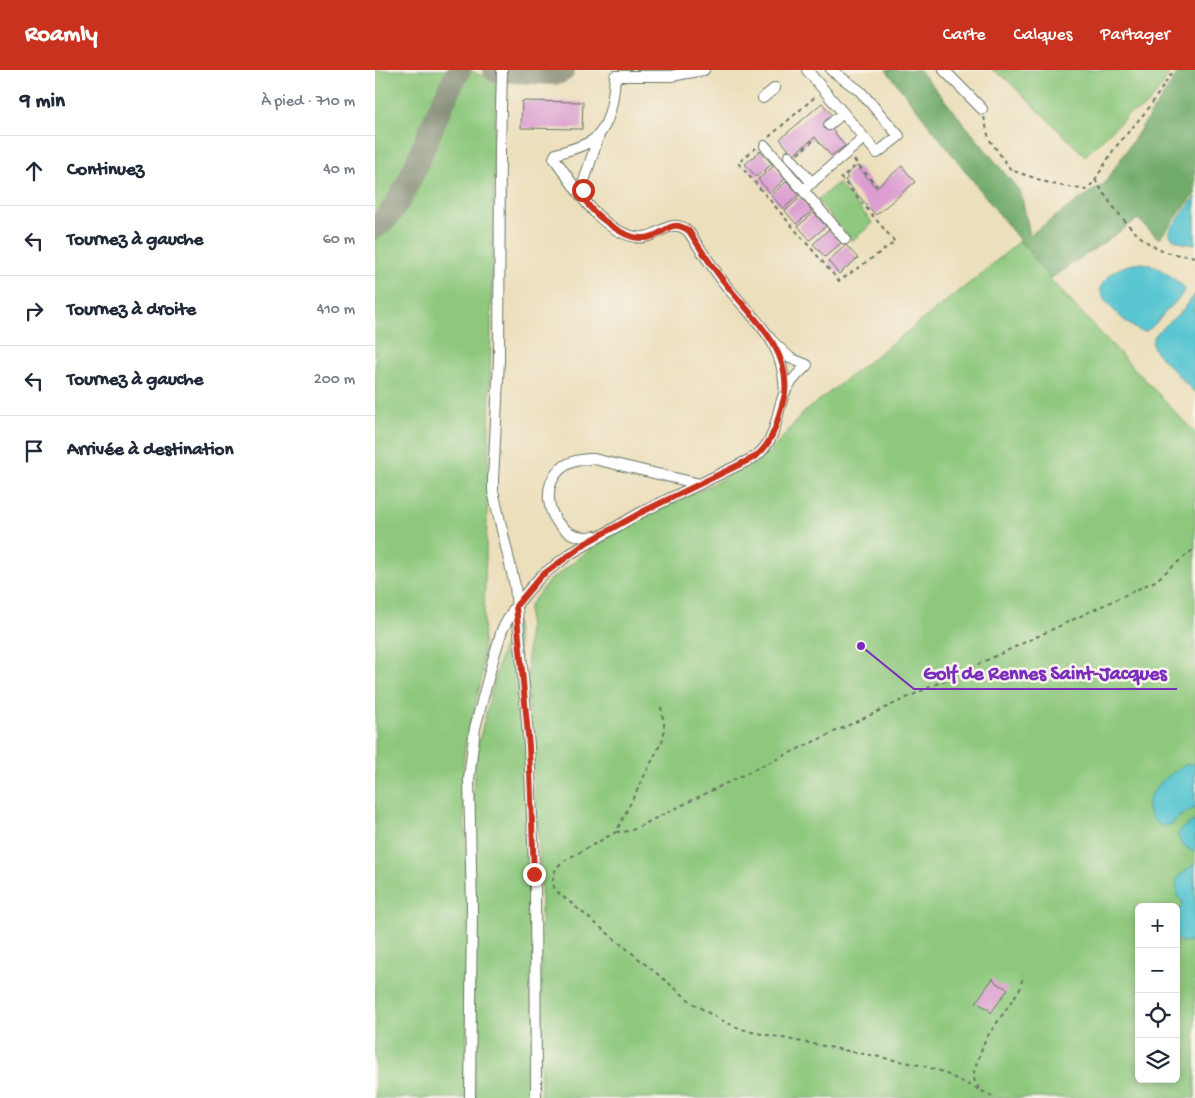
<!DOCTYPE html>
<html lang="fr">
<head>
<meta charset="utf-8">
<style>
  :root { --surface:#fff; --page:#f2f2f3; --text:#1f2937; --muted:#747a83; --line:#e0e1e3; --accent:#c8321e }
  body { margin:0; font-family:"Gochi Hand",sans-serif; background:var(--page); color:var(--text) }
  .controls { position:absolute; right:15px; bottom:15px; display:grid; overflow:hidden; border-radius:8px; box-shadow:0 2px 8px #0003 }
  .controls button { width:45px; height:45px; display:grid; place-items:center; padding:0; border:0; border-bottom:1px solid var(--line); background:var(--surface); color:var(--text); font:25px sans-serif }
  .stop { position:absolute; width:15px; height:15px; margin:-11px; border:4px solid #c8321e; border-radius:50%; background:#fff }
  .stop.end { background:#c8321e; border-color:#fff; box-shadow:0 1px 5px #0008 }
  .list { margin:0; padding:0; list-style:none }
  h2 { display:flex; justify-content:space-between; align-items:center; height:65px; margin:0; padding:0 20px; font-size:21px }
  h2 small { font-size:16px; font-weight:400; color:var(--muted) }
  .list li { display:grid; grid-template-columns:32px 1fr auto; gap:15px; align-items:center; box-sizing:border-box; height:70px; padding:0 20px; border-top:1px solid var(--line) }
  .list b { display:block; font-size:19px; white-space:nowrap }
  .list em { font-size:16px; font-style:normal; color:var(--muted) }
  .icon { flex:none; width:28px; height:28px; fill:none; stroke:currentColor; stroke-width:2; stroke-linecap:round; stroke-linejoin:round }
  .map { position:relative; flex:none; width:820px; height:1028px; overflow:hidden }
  header { display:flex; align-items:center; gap:30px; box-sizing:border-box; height:70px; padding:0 25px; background:var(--accent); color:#fff }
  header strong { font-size:24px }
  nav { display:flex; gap:28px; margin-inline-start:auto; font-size:18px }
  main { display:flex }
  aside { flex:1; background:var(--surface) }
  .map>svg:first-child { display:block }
</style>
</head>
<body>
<header>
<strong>Roamly</strong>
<nav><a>Carte</a><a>Calques</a><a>Partager</a></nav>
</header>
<main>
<aside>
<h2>9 min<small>À pied · 710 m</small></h2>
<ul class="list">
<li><svg class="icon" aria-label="ahead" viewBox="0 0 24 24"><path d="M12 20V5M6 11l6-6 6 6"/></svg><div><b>Continuez</b></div><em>40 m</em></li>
<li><svg class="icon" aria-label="left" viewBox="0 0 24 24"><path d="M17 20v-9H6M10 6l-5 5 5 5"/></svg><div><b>Tournez à gauche</b></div><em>60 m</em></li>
<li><svg class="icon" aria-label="right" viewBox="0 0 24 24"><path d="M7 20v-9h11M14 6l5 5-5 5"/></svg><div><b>Tournez à droite</b></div><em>410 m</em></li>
<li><svg class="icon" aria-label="left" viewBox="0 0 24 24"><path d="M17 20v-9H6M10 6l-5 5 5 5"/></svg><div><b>Tournez à gauche</b></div><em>200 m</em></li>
<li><svg class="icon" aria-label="arrive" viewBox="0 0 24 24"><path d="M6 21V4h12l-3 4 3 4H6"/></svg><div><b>Arrivée à destination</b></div></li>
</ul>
</aside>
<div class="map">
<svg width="820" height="1028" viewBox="0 0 820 1028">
  <rect width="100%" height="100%" fill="#f7f3e8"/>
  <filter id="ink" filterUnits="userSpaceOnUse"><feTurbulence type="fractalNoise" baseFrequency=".02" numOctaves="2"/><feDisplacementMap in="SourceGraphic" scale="10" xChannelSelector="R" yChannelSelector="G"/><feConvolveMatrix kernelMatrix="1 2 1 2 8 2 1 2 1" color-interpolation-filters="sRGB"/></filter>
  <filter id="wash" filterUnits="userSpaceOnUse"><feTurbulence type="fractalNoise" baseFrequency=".0096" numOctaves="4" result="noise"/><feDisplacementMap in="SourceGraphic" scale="20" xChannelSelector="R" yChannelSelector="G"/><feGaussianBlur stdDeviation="1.12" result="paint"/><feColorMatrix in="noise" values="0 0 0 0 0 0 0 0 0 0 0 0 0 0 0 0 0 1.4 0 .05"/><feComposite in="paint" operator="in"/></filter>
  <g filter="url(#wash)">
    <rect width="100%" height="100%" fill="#ecdfbc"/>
    <path fill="#8dc87d" stroke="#568258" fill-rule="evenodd" d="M 0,0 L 95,0 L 102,4 L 121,9 L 113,418 L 107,608 L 90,675 L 88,706 L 93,837 L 91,1028 L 0,1028 Z
      M 617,0 L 796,0 C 786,18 776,39 755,43 L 710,86 L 629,7 Z
      M 463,113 L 498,153 L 477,171 L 442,130 Z
      M 645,171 L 675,209 L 820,363 L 820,1028 L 166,1028 L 166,809 L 152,616 L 154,536 L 174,511 L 212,482 L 249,457 L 380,393 L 401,375 L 429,342 L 606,204 ZM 764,837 L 801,837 L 801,1009 L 764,1009 Z
      M 141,551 L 156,721 L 161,1028 L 100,1028 L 97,734 L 102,678 L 127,581 Z"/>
    <path fill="#72ac6c" stroke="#487450" d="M 511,0 L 545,0 L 646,123 L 655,165 L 712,124 L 729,114 L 805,0 L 820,0 L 820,124 L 784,169 L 763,149 L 675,209 Z"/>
    <path fill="#5ac6d2" stroke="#3c8283" d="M 820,127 L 820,174 C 810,175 801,171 794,165 L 794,161 Z
      M 765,193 C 782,193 795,206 808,216 L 809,218 C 808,227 799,233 793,239 C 786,247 780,256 771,261 C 762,266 734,236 729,229 C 727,226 726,222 725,218 C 733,202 747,195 765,193 Z
      M 820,224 L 820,323 L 781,282 C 777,275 776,272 780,265 L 809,239 Z
      M 812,694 L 820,694 L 820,738 L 804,747 L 797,754 L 786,756 C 753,734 790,706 812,694 Z
      M 820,750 L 820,782 L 818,782 L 806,773 L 803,765 L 806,759 Z
      M 820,793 L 820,872 L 808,872 L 801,869 L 801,842 L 807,837 L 808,832 L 802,826 L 801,809 Z"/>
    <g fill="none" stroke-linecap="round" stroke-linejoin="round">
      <path stroke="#868e78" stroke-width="24" d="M 120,0 L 177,3 L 184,2 L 188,0
        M 0,157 C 24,144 43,89 54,64 C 63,42 73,21 84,0"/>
    </g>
    <g id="blocks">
      <path fill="#dc9ed0" d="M 147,31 L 208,32 L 207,59 L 146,58 Z
        M 447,33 L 458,46 L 456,58 L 470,76 L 456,86 L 440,67 L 418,85 L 405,69 Z
        M 385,81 L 397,94 L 381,107 L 370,94 Z
        M 399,96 L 410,109 L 395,123 L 383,109 Z
        M 482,96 L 501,118 L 527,96 L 540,112 L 501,145 L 470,110 L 473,108 L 471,105 Z
        M 412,111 L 424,125 L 408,139 L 396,125 Z
        M 426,127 L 437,141 L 421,154 L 410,141 Z
        M 439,143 L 451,156 L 435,170 L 423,156 Z
        M 454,159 L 466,173 L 450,187 L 438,174 Z
        M 471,175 L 483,188 L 464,204 L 453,191 Z
        M 618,908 L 621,913 L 633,919 L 616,943 L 613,939 L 601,932 Z"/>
    </g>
  </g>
  <g filter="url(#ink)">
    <use href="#blocks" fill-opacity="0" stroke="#677664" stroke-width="1"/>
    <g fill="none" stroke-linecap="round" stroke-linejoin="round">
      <defs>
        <path id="minor" d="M 329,0 L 296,6 L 240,6 C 239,25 235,58 218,70 C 208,77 193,80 181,84 L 179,88 C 201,117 221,158 260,167 C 283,171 294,145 313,161 C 326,180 339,200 353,218 C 384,255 408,270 410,322
          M 432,0 L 502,83 L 524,66 L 485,21 L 456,0
          M 569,0 L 607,39
          M 127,1 L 125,78 L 124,290 L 118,410 L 118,421 L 140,516 L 154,676 L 160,819 L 161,1028
          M 388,28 L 400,18
          M 454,55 L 468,43
          M 390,76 L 470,169
          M 414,86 L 437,113
          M 428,120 L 489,68
          M 209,129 L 209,111 L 224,65
          M 220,466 C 168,477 150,387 219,389 L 325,414
          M 95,1028 L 97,838 L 94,709 L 100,658 L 119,586 L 127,560 L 141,535 L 166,506 L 195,484 L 265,443 L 380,387 C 404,368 399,347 410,322 C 414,312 424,303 432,295 L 415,288 L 397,271"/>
      </defs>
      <use href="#minor" stroke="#677664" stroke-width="12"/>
      <path stroke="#677664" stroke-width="2" stroke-dasharray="4 4" stroke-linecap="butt" d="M 609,47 L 614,69 L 636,100 L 677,114 L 712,120 L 720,110 L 739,79 L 773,39 L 799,0
        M 394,67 L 441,26
        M 381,78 L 363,93 L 464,211 L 520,172 L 466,108 L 482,94
        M 423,84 L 440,69
        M 479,90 L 502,116
        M 720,110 C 735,133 759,169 786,180 C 796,185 809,185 820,187
        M 286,637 L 289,654 L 289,667 L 241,762 L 187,792 C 178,801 176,808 180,820 L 319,934 C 338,946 355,956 377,962 L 545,995 L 563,1000 L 621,1028
        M 241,762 L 255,761 L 370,704 L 780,511 L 820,478
        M 604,1019 L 599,1009 L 599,1001 L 610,970 L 645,919 L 648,905"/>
      <use href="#minor" stroke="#fff" stroke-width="10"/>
    </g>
  </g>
  <g fill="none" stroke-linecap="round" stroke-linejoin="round" filter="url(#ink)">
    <path stroke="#c8321e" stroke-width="6" d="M 159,804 L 154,676 L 141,536 L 166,506 L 211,473 L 265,443 L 380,387 C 393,377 400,362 404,345 C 406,338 409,330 410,323 C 415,279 378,248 354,218 C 339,200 326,180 314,161 C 296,148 291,163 275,167 C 257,172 240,159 226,148 C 217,140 209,133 208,120"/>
  </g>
  <path fill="none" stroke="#7b2cbf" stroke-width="2" d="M486 576L539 619H802"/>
  <circle fill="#7b2cbf" stroke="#f7f3e8" stroke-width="2" cx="486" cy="576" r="5"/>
  <g font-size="20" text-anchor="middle" font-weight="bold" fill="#7b2cbf" stroke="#f7f3e8" stroke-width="5" stroke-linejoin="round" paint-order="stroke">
    <text x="670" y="609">Golf de Rennes Saint-Jacques</text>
  </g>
</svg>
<div class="controls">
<button>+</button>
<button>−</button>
<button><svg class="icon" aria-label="locate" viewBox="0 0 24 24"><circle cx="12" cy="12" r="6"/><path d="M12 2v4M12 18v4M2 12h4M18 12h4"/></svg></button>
<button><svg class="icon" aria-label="layers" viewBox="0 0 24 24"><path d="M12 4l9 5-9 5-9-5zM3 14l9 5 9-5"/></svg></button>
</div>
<div class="stop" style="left:208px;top:120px"></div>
<div class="stop end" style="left:159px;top:804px"></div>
</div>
</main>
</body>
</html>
